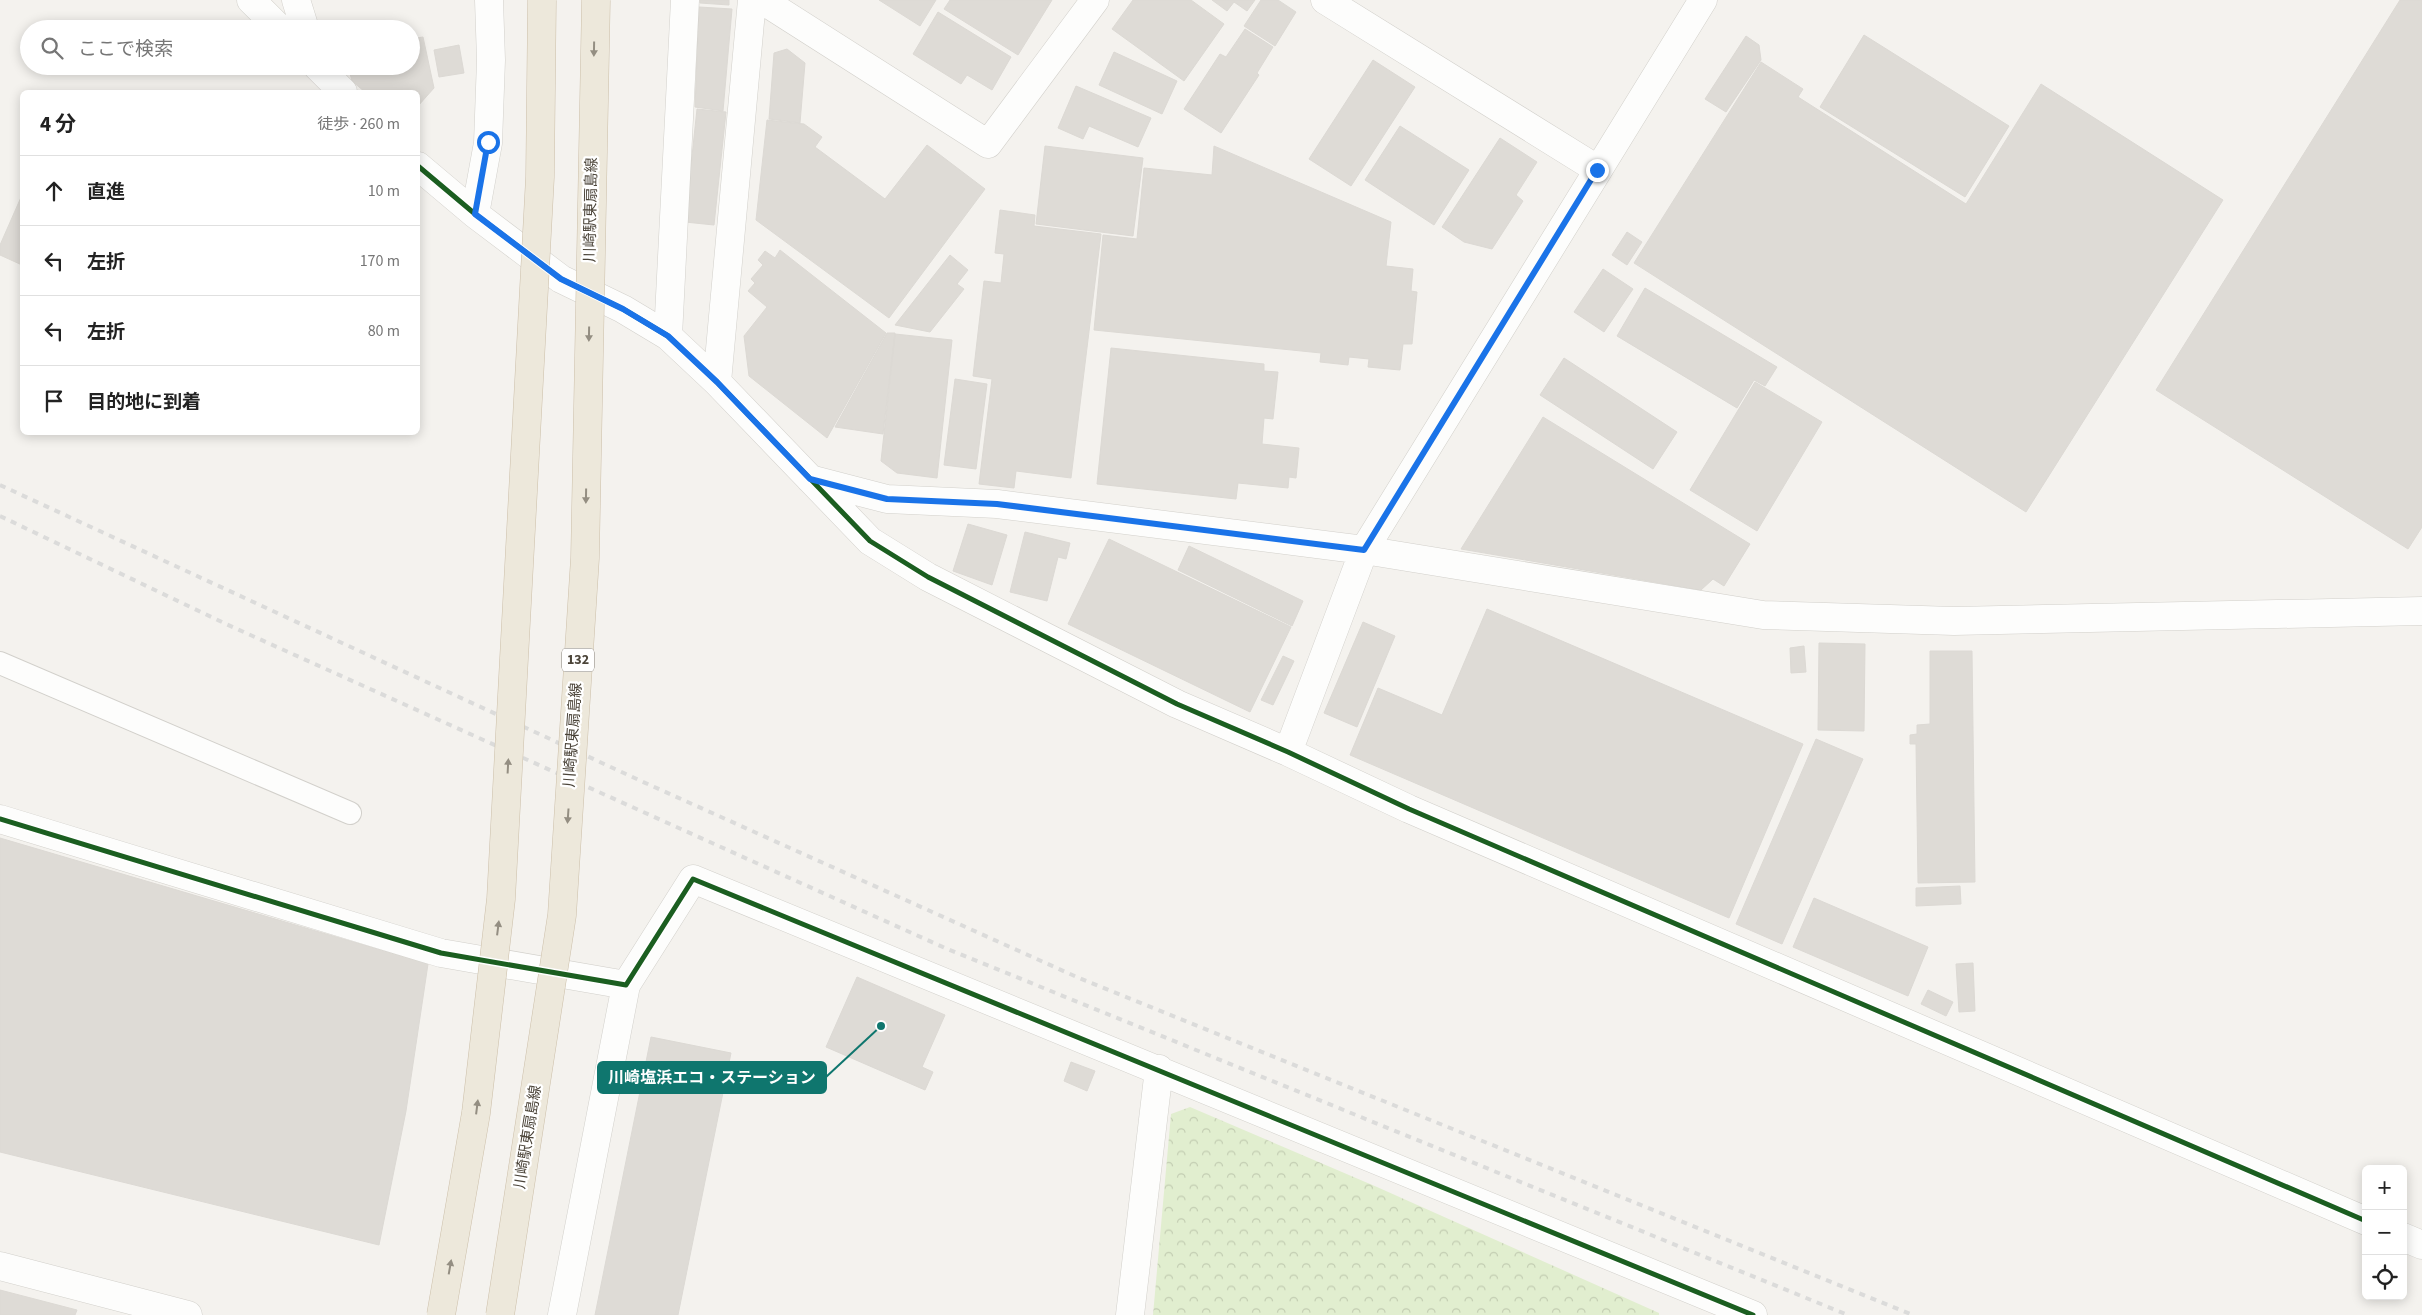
<!DOCTYPE html>
<html lang="ja">
<head>
<meta charset="utf-8">
<style>
  :root { --surface:#fff; --page:#f2f2f2; --text:#222; --muted:#767676; --line:#e0e0e0 }
  body { margin:0; font-family:"Source Sans 3","Noto Sans JP",sans-serif; background:var(--page); color:var(--text) }
  .controls { position:absolute; right:15px; bottom:15px; display:grid; overflow:hidden; border-radius:8px; box-shadow:0 2px 12px #0003 }
  .controls button { width:45px; height:45px; display:grid; place-items:center; padding:0; border:0; border-bottom:1px solid var(--line); background:var(--surface); color:var(--text); font:25px sans-serif }
  .stop { position:absolute; width:15px; height:15px; margin:-11px; border:4px solid #1a73e8; border-radius:50%; background:#fff }
  .stop.end { background:#1a73e8; border-color:#fff; box-shadow:0 1px 5px #0008 }
  .list { margin:0; padding:0; list-style:none }
  h2 { display:flex; justify-content:space-between; align-items:center; height:65px; margin:0; padding:0 20px; font-size:21px }
  h2 small { font-size:16px; font-weight:400; color:var(--muted) }
  .list li { display:grid; grid-template-columns:32px 1fr auto; gap:15px; align-items:center; box-sizing:border-box; height:70px; padding:0 20px; border-top:1px solid var(--line) }
  .list b { display:block; font-size:19px; white-space:nowrap }
  .list em { font-size:16px; font-style:normal; color:var(--muted) }
  .icon { flex:none; width:28px; height:28px; fill:none; stroke:currentColor; stroke-width:2; stroke-linecap:round; stroke-linejoin:round }
  .map { position:relative; flex:none; width:2422px; height:1315px; overflow:hidden }
  .search { position:absolute; background:var(--surface); box-shadow:0 2px 12px #0003; left:20px; top:20px; width:400px; height:55px; display:flex; align-items:center; gap:12px; box-sizing:border-box; padding:0 18px; border-radius:28px; color:var(--muted); font-size:19px }
  .panel { position:absolute; background:var(--surface); box-shadow:0 2px 12px #0003; left:20px; top:90px; width:400px; height:345px; border-radius:8px }
  .map>svg:first-child { display:block }
</style>
</head>
<body>
<div class="map">
<svg width="2422" height="1315" viewBox="0 0 2422 1315">
  <defs>
    <pattern id="park-crowns" width="20" height="18" patternUnits="userSpaceOnUse" patternTransform="scale(1.25)"><rect width="20" height="18" fill="#e1eecf"/><path d="M2 6a3 3 0 1 1 6 0M12 15a3 3 0 1 1 6 0" fill="none" stroke="#c3cdb2"/></pattern>
  </defs>
  <rect width="100%" height="100%" fill="#f4f2ee"/>
  <path fill="url(#park-crowns)" d="M 1190,1107 L 1377,1187 L 1659,1313 L 1659,1315 L 1153,1315 L 1171,1114 Z"/>
  <path fill="#dedbd6" stroke="#dcd9d4" d="M 700,0 L 729,0 L 729,5 L 700,3 Z
    M 879,0 L 936,0 L 920,26 Z
    M 950,0 L 1052,0 L 1018,55 L 944,9 Z
    M 1133,0 L 1191,0 L 1224,24 L 1184,81 L 1112,29 Z
    M 1212,0 L 1255,0 L 1247,11 L 1234,2 L 1227,11 Z
    M 1261,0 L 1278,0 L 1296,12 L 1275,46 L 1244,26 Z
    M 2400,0 L 2422,0 L 2422,527 L 2408,549 L 2156,390 Z
    M 699,7 L 732,9 L 723,111 L 695,107 Z
    M 938,12 L 1011,57 L 992,90 L 967,75 L 961,84 L 913,54 Z
    M 1245,29 L 1273,47 L 1257,73 L 1259,75 L 1221,133 L 1184,109 L 1220,54 L 1226,57 Z
    M 1864,35 L 2009,126 L 1965,197 L 1820,107 Z
    M 1746,36 L 1759,45 L 1761,60 L 1726,112 L 1705,99 Z
    M 423,37 L 434,88 L 418,106 L 418,92 L 365,92 L 352,81 L 348,66 L 411,66 L 411,39 Z
    M 459,45 L 464,73 L 439,77 L 434,50 Z
    M 787,49 L 805,63 L 800,123 L 769,119 L 774,53 Z
    M 1114,52 L 1177,81 L 1162,114 L 1099,85 Z
    M 1373,60 L 1415,87 L 1351,186 L 1309,159 Z
    M 1761,62 L 1803,89 L 1798,97 L 1966,204 L 2041,84 L 2223,200 L 2026,512 L 1634,263 Z
    M 1076,86 L 1151,118 L 1138,147 L 1089,126 L 1083,139 L 1058,128 Z
    M 697,109 L 726,112 L 714,225 L 685,222 Z
    M 767,120 L 804,124 L 822,137 L 815,147 L 885,199 L 927,145 L 985,189 L 889,318 L 756,220 Z
    M 1400,126 L 1469,170 L 1434,225 L 1365,180 Z
    M 1500,138 L 1537,162 L 1516,195 L 1523,201 L 1492,249 L 1464,242 L 1442,227 Z
    M 1045,146 L 1143,158 L 1133,236 L 1036,224 Z
    M 1214,146 L 1391,222 L 1386,266 L 1413,269 L 1411,291 L 1417,292 L 1412,344 L 1403,344 L 1400,370 L 1368,367 L 1369,359 L 1349,357 L 1348,365 L 1320,362 L 1321,353 L 1094,330 L 1103,235 L 1137,239 L 1144,168 L 1212,175 Z
    M 22,195 L 22,265 L 0,255 L 0,245 Z
    M 1000,210 L 1035,215 L 1034,226 L 1101,234 L 1071,478 L 1016,471 L 1014,488 L 979,484 L 992,379 L 973,376 L 984,281 L 1001,283 L 1004,254 L 995,253 Z
    M 1627,232 L 1642,242 L 1627,265 L 1612,255 Z
    M 780,250 L 886,333 L 827,438 L 749,376 L 744,336 L 767,307 L 748,291 L 755,283 L 751,279 L 763,265 L 758,260 L 765,251 L 775,258 Z
    M 950,255 L 968,270 L 957,284 L 964,289 L 930,332 L 895,325 Z
    M 1603,269 L 1633,289 L 1604,332 L 1574,312 Z
    M 1645,288 L 1777,367 L 1765,386 L 1754,380 L 1737,408 L 1617,336 Z
    M 887,333 L 895,333 L 883,434 L 835,427 Z
    M 895,334 L 952,340 L 937,478 L 897,473 L 881,461 Z
    M 1111,348 L 1264,364 L 1264,371 L 1278,372 L 1273,419 L 1264,418 L 1262,444 L 1299,448 L 1296,478 L 1289,477 L 1288,488 L 1238,483 L 1236,499 L 1097,484 Z
    M 1564,358 L 1677,432 L 1653,469 L 1540,395 Z
    M 955,379 L 987,384 L 976,469 L 944,465 Z
    M 1755,382 L 1822,422 L 1757,531 L 1690,490 Z
    M 1543,417 L 1750,544 L 1724,586 L 1713,579 L 1701,590 L 1461,549 Z
    M 968,524 L 1007,535 L 992,585 L 953,571 Z
    M 1025,532 L 1070,543 L 1066,559 L 1058,557 L 1047,601 L 1010,592 Z
    M 1109,539 L 1291,627 L 1250,712 L 1068,624 Z
    M 1189,546 L 1303,601 L 1292,626 L 1178,570 Z
    M 1487,609 L 1803,744 L 1729,918 L 1350,755 L 1378,688 L 1442,715 Z
    M 1363,622 L 1395,636 L 1357,727 L 1324,713 Z
    M 1819,643 L 1865,644 L 1864,731 L 1818,730 Z
    M 1804,646 L 1806,672 L 1791,673 L 1790,648 Z
    M 1930,651 L 1972,651 L 1975,882 L 1918,883 L 1916,744 L 1910,744 L 1910,735 L 1917,734 L 1917,725 L 1930,724 Z
    M 1283,656 L 1294,661 L 1273,705 L 1261,700 Z
    M 1816,739 L 1863,759 L 1782,944 L 1736,924 Z
    M 0,838 L 428,964 L 406,1111 L 379,1245 L 0,1152 Z
    M 1960,886 L 1961,904 L 1916,906 L 1916,888 Z
    M 1814,898 L 1928,947 L 1908,996 L 1793,947 Z
    M 1973,963 L 1975,1011 L 1959,1012 L 1956,964 Z
    M 857,977 L 945,1015 L 922,1067 L 933,1072 L 925,1090 L 826,1047 Z
    M 1928,990 L 1953,1002 L 1946,1016 L 1921,1004 Z
    M 651,1037 L 731,1053 L 678,1315 L 595,1315 Z
    M 1071,1062 L 1095,1071 L 1087,1091 L 1064,1081 Z
    M 0,1290 L 77,1310 L 75,1315 L 0,1315 Z"/>
  <g fill="none" stroke-linecap="round" stroke-linejoin="round">
    <defs>
      <path id="lane" d="M 0,663 L 350,813"/>
      <path id="street" d="M 251,0 L 280,29
        M 296,0 L 305,29
        M 762,0 L 988,144 L 1095,0
        M 1325,0 L 1597,169
        M 317,66 L 343,92
        M 418,166 L 475,214 L 561,279 L 623,309 L 668,336 L 717,382 L 870,541 L 928,577 L 1177,704 L 1288,752 L 1409,809 L 2366,1221
        M 475,214 L 488,143 L 491,60 L 489,0
        M 668,336 L 685,0
        M 717,382 L 752,0
        M 810,479 L 887,499 L 997,504 L 1364,550 L 1763,615 L 1954,621 L 2422,611
        M 1288,752 L 1364,550 L 1703,0
        M 0,819 L 441,953 L 626,985 L 693,879 L 1753,1315
        M 2403,1237 L 2422,1245
        M 0,1266 L 188,1315
        M 562,1315 L 626,985
        M 1130,1315 L 1159,1069"/>
    </defs>
    <use href="#lane" stroke="#d2d0cb" stroke-width="24"/>
    <use href="#street" stroke="#d2d0cb" stroke-width="29"/>
    <use href="#lane" stroke="#fdfdfc" stroke-width="22"/>
    <use href="#street" stroke="#fdfdfc" stroke-width="28"/>
    <path stroke="#dbdbda" stroke-width="4" stroke-dasharray="6 6" stroke-linecap="butt" d="M 0,485 L 641,781 L 1079,978 L 1913,1315
      M 0,516 L 226,624 L 945,948 L 1848,1315"/>
    <defs>
      <path id="highway-bridge" d="M 441,1315 L 476,1113 L 501,899 L 540,177 L 542,0
        M 500,1315 L 562,915 L 585,558 L 596,0"/>
    </defs>
    <use href="#highway-bridge" stroke="#ccbfa9" stroke-width="29" stroke-linecap="butt"/>
    <use href="#highway-bridge" stroke="#ede8db" stroke-width="28"/>
    <defs>
      <path id="cycleway" d="M 418,166 L 475,214 L 561,279 L 623,309 L 668,336 L 717,382 L 870,541 L 928,577 L 1177,704 L 1288,752 L 1409,809 L 2366,1221
        M 0,819 L 441,953 L 626,985 L 693,879 L 1753,1315"/>
    </defs>
    <use href="#cycleway" stroke="#fff" stroke-width="8"/>
    <use href="#cycleway" stroke="#1b5e20" stroke-width="5"/>
  </g>
  <defs><path id="oneway-solid" d="M-6-.8H1V-3.2L6.5 0L1 3.2V.8H-6Z" transform="scale(1.25)"/></defs>
  <g fill="#948e82">
    <use href="#oneway-solid" transform="translate(594 49) rotate(91)"/>
    <use href="#oneway-solid" transform="translate(589 334) rotate(91)"/>
    <use href="#oneway-solid" transform="translate(586 496) rotate(91)"/>
    <use href="#oneway-solid" transform="translate(508 766) rotate(-87)"/>
    <use href="#oneway-solid" transform="translate(568 816) rotate(94)"/>
    <use href="#oneway-solid" transform="translate(498 928) rotate(-83)"/>
    <use href="#oneway-solid" transform="translate(477 1107) rotate(-83)"/>
    <use href="#oneway-solid" transform="translate(450 1267) rotate(-80)"/>
  </g>
  <g fill="none" stroke-linecap="round" stroke-linejoin="round">
    <path stroke="#1a73e8" stroke-width="6" d="M 488,142 L 475,214 L 561,279 L 623,309 L 668,336 L 717,382 L 810,479 L 887,499 L 997,504 L 1364,550 L 1597,170"/>
  </g>
  <g text-anchor="middle" dominant-baseline="central" stroke-width="4.5" stroke-linejoin="round" paint-order="stroke">
    <rect fill="#fff" stroke="#817c74" stroke-width="1" x="562" y="648.5" width="32" height="23" rx="4"/>
    <g font-size="14" font-weight="bold" fill="#4b4439">
      <text x="578" y="660">132</text>
    </g>
    <g font-size="15" fill="#4b4439" stroke="#fff">
      <text transform="translate(591 210) rotate(-89)">川崎駅東扇島線</text>
      <text transform="translate(573 735) rotate(-86)">川崎駅東扇島線</text>
      <text transform="translate(528 1137) rotate(-81)">川崎駅東扇島線</text>
    </g>
  </g>
  <path fill="none" stroke="#0f766e" stroke-width="2" d="M881 1026L826 1077"/>
  <circle fill="#0f766e" stroke="#fff" stroke-width="2" cx="881" cy="1026" r="5"/>
  <rect fill="#0f766e" stroke="#0f766e" stroke-width="2" x="598" y="1062" width="228" height="31" rx="5"/>
  <g font-size="16" text-anchor="middle" font-weight="bold" fill="#fff">
    <text x="712" y="1083">川崎塩浜エコ・ステーション</text>
  </g>
</svg>
<div class="controls">
<button>+</button>
<button>−</button>
<button><svg class="icon" aria-label="locate" viewBox="0 0 24 24"><circle cx="12" cy="12" r="6"/><path d="M12 2v4M12 18v4M2 12h4M18 12h4"/></svg></button>
</div>
<div class="stop" style="left:488px;top:142px"></div>
<div class="stop end" style="left:1597px;top:170px"></div>
<div class="search"><svg class="icon" aria-label="search" viewBox="0 0 24 24"><circle cx="10" cy="10" r="6"/><path d="M15 15l6 6"/></svg>ここで検索</div>
<section class="panel">
<h2>4 分<small>徒歩 · 260 m</small></h2>
<ul class="list">
<li><svg class="icon" aria-label="ahead" viewBox="0 0 24 24"><path d="M12 20V5M6 11l6-6 6 6"/></svg><div><b>直進</b></div><em>10 m</em></li>
<li><svg class="icon" aria-label="left" viewBox="0 0 24 24"><path d="M17 20v-9H6M10 6l-5 5 5 5"/></svg><div><b>左折</b></div><em>170 m</em></li>
<li><svg class="icon" aria-label="left" viewBox="0 0 24 24"><path d="M17 20v-9H6M10 6l-5 5 5 5"/></svg><div><b>左折</b></div><em>80 m</em></li>
<li><svg class="icon" aria-label="arrive" viewBox="0 0 24 24"><path d="M6 21V4h12l-3 4 3 4H6"/></svg><div><b>目的地に到着</b></div></li>
</ul>
</section>
</div>
</body>
</html>
